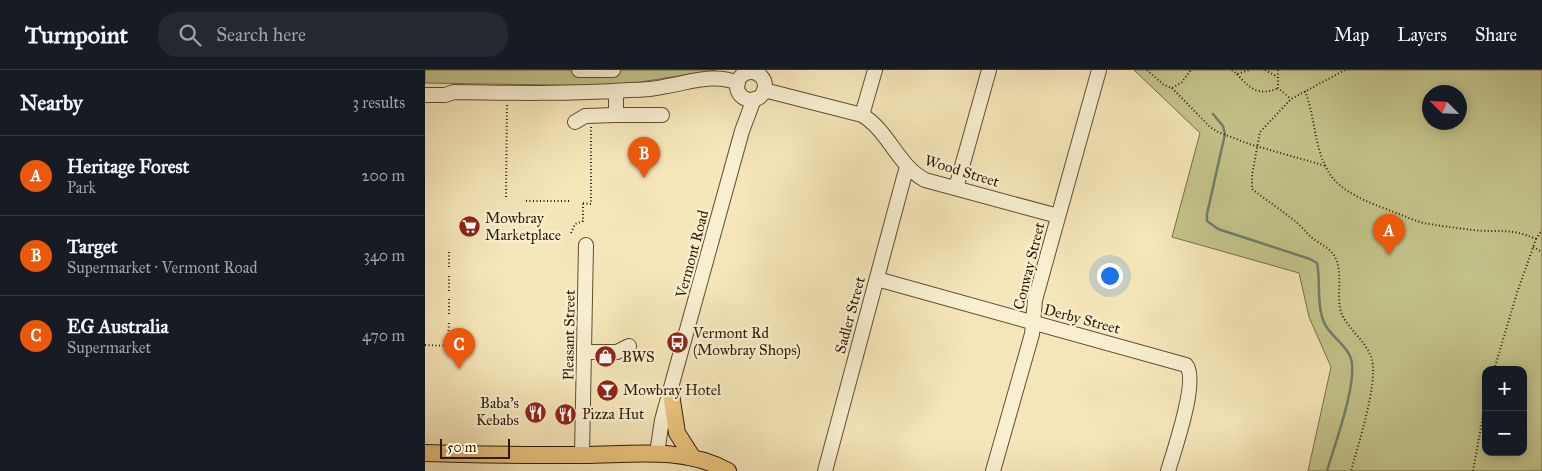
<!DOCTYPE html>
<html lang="en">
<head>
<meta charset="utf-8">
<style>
  :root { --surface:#171b24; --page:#242831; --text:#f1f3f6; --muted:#9ea1a6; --line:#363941; --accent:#ea580c }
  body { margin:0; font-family:"IM FELL Great Primer",serif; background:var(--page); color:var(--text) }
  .controls { position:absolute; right:15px; bottom:15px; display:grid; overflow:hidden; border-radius:10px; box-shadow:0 2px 12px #0003 }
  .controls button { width:45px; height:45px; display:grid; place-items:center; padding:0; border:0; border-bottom:1px solid var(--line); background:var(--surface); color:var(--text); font:25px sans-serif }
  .compass { position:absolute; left:997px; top:15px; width:45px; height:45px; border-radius:50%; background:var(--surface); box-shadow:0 2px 12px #0003; rotate:294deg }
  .scale { position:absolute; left:15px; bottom:12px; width:70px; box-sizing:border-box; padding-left:5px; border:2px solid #2f1b04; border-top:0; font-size:14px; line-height:18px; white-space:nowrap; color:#2f1b04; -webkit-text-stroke:4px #f8efd2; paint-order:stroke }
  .you { position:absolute; left:684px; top:205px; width:18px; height:18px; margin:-12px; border:4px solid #fff; border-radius:50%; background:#1a73e8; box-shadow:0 0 0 8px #1a73e833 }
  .badge { display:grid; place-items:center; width:32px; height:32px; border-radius:50%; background:var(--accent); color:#fff; font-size:16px; font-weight:700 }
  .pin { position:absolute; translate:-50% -41px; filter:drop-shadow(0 1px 2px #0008) }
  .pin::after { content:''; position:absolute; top:26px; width:18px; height:15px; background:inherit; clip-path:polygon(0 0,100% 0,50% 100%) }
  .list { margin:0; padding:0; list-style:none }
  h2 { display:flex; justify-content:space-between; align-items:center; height:65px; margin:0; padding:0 20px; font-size:21px }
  h2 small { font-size:16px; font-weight:400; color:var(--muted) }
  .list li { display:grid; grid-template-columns:32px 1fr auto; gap:15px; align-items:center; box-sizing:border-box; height:80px; padding:0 20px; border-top:1px solid var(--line) }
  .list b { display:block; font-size:19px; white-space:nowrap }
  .list p { margin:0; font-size:16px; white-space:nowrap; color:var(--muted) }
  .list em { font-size:16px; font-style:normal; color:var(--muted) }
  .icon { flex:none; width:28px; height:28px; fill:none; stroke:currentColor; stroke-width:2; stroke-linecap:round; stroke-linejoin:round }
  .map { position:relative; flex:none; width:1117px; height:401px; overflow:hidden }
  header { display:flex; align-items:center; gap:30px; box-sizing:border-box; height:70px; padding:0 25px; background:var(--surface); border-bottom:1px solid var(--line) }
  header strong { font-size:24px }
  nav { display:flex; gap:28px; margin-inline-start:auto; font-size:18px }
  .search { width:350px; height:45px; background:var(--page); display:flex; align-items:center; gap:12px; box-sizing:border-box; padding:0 18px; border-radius:20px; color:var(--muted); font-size:19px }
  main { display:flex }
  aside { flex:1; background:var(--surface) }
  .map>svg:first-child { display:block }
</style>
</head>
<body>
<header>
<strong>Turnpoint</strong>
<div class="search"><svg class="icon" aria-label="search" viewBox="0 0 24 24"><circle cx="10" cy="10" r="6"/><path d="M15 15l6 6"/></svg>Search here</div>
<nav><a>Map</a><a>Layers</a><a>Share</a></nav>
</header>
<main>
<aside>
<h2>Nearby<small>3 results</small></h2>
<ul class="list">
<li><span class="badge">A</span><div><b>Heritage Forest</b><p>Park</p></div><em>200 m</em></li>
<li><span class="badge">B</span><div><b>Target</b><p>Supermarket · Vermont Road</p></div><em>340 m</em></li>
<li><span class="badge">C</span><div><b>EG Australia</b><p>Supermarket</p></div><em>470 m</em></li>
</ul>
</aside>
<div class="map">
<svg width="1117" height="401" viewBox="0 0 1117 401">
  <rect width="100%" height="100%" fill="#f5e6b9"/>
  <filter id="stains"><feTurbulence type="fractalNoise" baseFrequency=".004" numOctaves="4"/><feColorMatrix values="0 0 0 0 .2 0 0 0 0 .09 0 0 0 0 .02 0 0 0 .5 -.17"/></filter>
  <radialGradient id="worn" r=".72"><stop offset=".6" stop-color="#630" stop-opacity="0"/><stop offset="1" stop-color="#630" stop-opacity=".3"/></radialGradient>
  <path fill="#c3c38a" stroke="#796f47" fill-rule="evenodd" d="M 0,0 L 291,0 L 190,16 L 0,13 Z
    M 709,0 L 1117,0 L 1117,401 L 883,401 L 906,297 L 884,247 L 874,203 L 747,167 L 775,63 ZM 1034,22 L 1034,52 L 1004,52 L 1004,22 ZM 1061,300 L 1098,300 L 1098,382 L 1061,382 Z"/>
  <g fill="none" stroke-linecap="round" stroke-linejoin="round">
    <path stroke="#707d6c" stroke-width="2.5" d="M 788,44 L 798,56 L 800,64 L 782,144 L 782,151 L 793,159 L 885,189 L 892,193 C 896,211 891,231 898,250 C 903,265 919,272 925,286 C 935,308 909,376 902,401"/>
    <defs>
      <path id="minor" d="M 154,0 L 188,0
        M312 16a14 14 0 1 1 28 0a14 14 0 1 1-28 0Z
        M 339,20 L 437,45 C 464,61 472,95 500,110 L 633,146
        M 0,25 L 20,25 L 29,22 C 87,23 146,24 204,20 C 217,20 230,19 242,16 C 266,12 290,3 313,13
        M 191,45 L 237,45
        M 437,45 L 450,0
        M 150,52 L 160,46 L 191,45 L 191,21
        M 531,118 L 564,0
        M 452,209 L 761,295 C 774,309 749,381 743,401
        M 160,282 L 192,282 L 204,276
        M 232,383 L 237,350 L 317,61 L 329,29
        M 157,385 L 161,175
        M 400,401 L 479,107 L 482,98
        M 568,401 L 607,264 L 610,230 L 674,0"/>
      <path id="major" d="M 246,324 L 252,363 L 268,388
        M 0,383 C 52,385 105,385 157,385 C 205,385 259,376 303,401"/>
    </defs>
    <use href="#minor" stroke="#604e31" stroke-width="16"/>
    <use href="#major" stroke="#2f1b04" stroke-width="18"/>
    <path stroke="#2f1b04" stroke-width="2" stroke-dasharray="1 2.5" stroke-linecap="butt" d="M 722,0 L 739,15 L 747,18 L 756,13 L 766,0
      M 807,0 L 812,4 L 824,0
      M 840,0 L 851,6
      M 853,0 L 853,18 L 866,29
      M 920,0 L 866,29 L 835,62 L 827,105 L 827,119 C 841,130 856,140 870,151 C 876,156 881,162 886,167 C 895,174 907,179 911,189 C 918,206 911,225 916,242 C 922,259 942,271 947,290 C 953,314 933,375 926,401
      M 812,4 C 824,18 834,27 853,18
      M 747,18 L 785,57 L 793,62 L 824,74 L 901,96
      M 880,21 C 890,46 889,77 903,101 C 915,124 951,135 974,144 C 982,147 990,151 999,153 C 1015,156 1032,158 1048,160 C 1074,163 1084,157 1111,169 L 1092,223 L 1069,300
      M 81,127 L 82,34
      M 101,131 L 146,131
      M 158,133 L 166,134 L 166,56
      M 146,163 L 150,154 L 158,151 L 158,132
      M 1111,169 L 1117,160
      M 1108,177 L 1117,182
      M 24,197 L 24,182
      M 24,206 L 24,221
      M 24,244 L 24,229
      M 23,268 L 24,253
      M 0,275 L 24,276
      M 1048,401 L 1061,329"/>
    <use href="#minor" stroke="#f8efd2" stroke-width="14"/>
    <use href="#major" stroke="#eac37c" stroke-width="16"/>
  </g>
  <defs>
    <symbol id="supermarket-disc" viewBox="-11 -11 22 22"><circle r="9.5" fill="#8f2418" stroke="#f8efd2"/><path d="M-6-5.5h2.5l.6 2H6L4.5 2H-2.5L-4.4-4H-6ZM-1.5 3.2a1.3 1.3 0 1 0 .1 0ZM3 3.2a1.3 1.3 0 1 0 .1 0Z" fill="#fff"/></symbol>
    <symbol id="bus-disc" viewBox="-11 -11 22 22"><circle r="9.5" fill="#8f2418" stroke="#f8efd2"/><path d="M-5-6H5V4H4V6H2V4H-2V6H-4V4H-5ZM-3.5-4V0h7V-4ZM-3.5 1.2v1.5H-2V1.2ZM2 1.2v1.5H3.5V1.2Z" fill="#fff"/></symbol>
    <symbol id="shop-disc" viewBox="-11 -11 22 22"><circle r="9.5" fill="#8f2418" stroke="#f8efd2"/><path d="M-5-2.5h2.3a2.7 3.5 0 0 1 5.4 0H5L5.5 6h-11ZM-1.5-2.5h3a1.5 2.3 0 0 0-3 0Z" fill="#fff"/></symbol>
    <symbol id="bar-disc" viewBox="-11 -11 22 22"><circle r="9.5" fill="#8f2418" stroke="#f8efd2"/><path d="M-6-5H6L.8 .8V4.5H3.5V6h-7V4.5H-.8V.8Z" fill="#fff"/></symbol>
    <symbol id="restaurant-disc" viewBox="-11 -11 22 22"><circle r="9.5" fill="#8f2418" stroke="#f8efd2"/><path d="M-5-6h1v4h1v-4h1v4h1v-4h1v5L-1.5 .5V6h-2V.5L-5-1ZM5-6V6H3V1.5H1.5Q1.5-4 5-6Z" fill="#fff"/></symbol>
  </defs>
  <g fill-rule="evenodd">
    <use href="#supermarket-disc" x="32" y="144" width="25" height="25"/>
    <use href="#bus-disc" x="240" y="260" width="25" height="25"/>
    <use href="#shop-disc" x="168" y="274" width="25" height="25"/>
    <use href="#bar-disc" x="170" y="308" width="25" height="25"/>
    <use href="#restaurant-disc" x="98" y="330" width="25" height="25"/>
    <use href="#restaurant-disc" x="128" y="332" width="25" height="25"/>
  </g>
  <g text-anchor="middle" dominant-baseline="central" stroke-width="4.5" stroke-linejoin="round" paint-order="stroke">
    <g font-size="15" fill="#2f1b04" stroke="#f8efd2">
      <text transform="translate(537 101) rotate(17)">Wood Street</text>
      <text transform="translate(267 184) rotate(-75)">Vermont Road</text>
      <text transform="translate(604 196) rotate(-76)">Conway Street</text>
      <text transform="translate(425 245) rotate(-75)">Sadler Street</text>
      <text transform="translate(657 249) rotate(15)">Derby Street</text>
      <text transform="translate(144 265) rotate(-89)">Pleasant Street</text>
    </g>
    <g font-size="15" fill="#2f1b04" stroke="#f8efd2" text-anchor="start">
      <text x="60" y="148">Mowbray<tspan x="60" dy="17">Marketplace</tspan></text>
      <text x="268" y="263">Vermont Rd<tspan x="268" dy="17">(Mowbray Shops)</tspan></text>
      <text x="197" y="287">BWS</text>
      <text x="198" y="320">Mowbray Hotel</text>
      <text x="94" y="333" text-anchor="end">Baba's<tspan x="94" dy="17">Kebabs</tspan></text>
      <text x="157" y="344">Pizza Hut</text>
    </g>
  </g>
  <rect width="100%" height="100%" filter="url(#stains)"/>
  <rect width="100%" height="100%" fill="url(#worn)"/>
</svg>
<div class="controls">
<button>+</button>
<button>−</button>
</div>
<svg class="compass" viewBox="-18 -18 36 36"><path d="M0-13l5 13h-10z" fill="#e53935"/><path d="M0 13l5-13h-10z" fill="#9ea1a6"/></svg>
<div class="scale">50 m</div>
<div class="you"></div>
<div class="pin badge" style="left:964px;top:185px">A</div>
<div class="pin badge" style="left:219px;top:108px">B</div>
<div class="pin badge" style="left:34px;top:299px">C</div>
</div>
</main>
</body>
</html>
